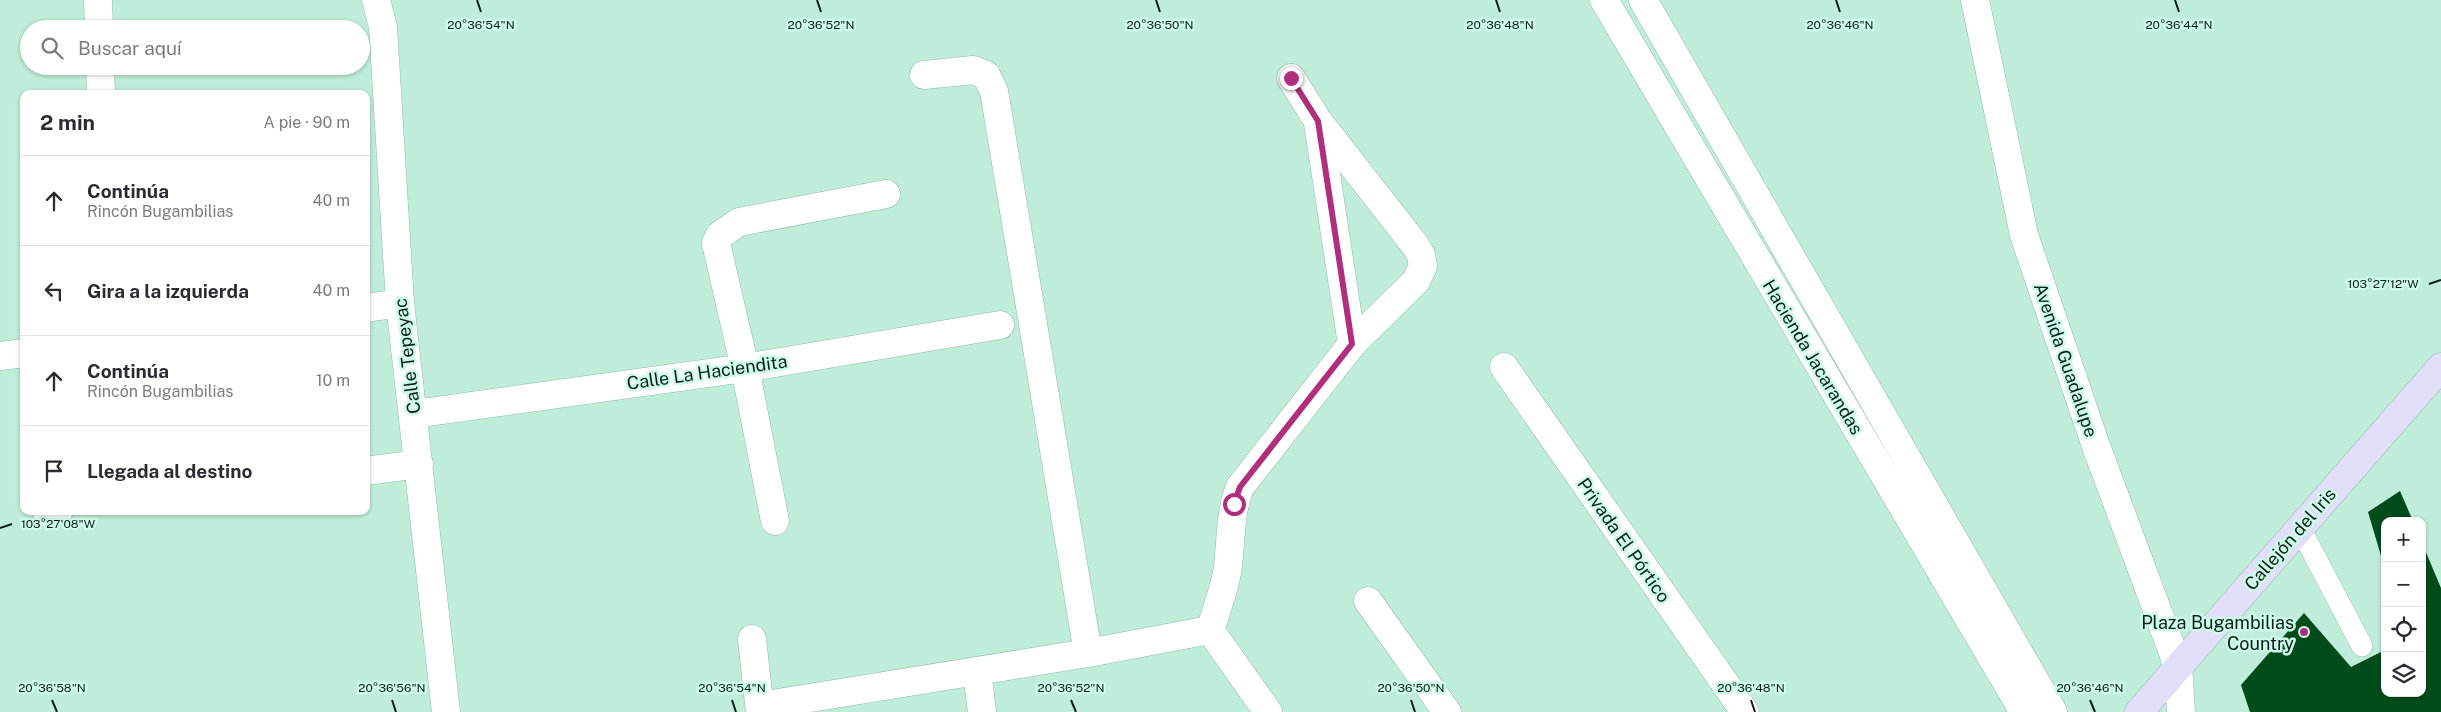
<!DOCTYPE html>
<html lang="es">
<head>
<meta charset="utf-8">
<style>
  :root { --surface:#fff; --page:#f2f2f3; --text:#2b2b33; --muted:#7c7c81; --line:#e1e1e2 }
  body { margin:0; font-family:"Public Sans",sans-serif; background:var(--page); color:var(--text) }
  .controls { position:absolute; right:15px; bottom:15px; display:grid; overflow:hidden; border-radius:10px; box-shadow:0 1px 4px #0004 }
  .controls button { width:45px; height:45px; display:grid; place-items:center; padding:0; border:0; border-bottom:1px solid var(--line); background:var(--surface); color:var(--text); font:25px sans-serif }
  .stop { position:absolute; width:15px; height:15px; margin:-11px; border:4px solid #af2f7c; border-radius:50%; background:#fff }
  .stop.end { background:#af2f7c; border-color:#fff; box-shadow:0 1px 5px #0008 }
  .list { margin:0; padding:0; list-style:none }
  h2 { display:flex; justify-content:space-between; align-items:center; height:65px; margin:0; padding:0 20px; font-size:21px }
  h2 small { font-size:16px; font-weight:400; color:var(--muted) }
  .list li { display:grid; grid-template-columns:32px 1fr auto; gap:15px; align-items:center; box-sizing:border-box; height:90px; padding:0 20px; border-top:1px solid var(--line) }
  .list b { display:block; font-size:19px; white-space:nowrap }
  .list p { margin:0; font-size:16px; white-space:nowrap; color:var(--muted) }
  .list em { font-size:16px; font-style:normal; color:var(--muted) }
  .icon { flex:none; width:28px; height:28px; fill:none; stroke:currentColor; stroke-width:2; stroke-linecap:round; stroke-linejoin:round }
  .map { position:relative; flex:none; width:2441px; height:712px; overflow:hidden }
  .search { position:absolute; background:var(--surface); box-shadow:0 1px 4px #0004; left:20px; top:20px; width:350px; height:55px; display:flex; align-items:center; gap:12px; box-sizing:border-box; padding:0 18px; border-radius:28px; color:var(--muted); font-size:19px }
  .panel { position:absolute; background:var(--surface); box-shadow:0 1px 4px #0004; left:20px; top:90px; width:350px; height:425px; border-radius:10px }
  .map>svg:first-child { display:block }
</style>
</head>
<body>
<div class="map">
<svg width="2441" height="712" viewBox="0 0 2441 712">
  <rect width="100%" height="100%" fill="#bfedda"/>
  <path fill="#024b1a" d="M 2400,491 L 2413,521 L 2385,521 L 2384,566 L 2368,512 Z
    M 2422,543 L 2441,588 L 2441,712 L 2250,712 L 2241,685 L 2304,613 L 2351,667 L 2385,650 L 2385,693 L 2422,693 Z"/>
  <g fill="none" stroke-linecap="round" stroke-linejoin="round">
    <defs>
      <path id="lane" d="M 2300,528 L 2362,646"/>
      <path id="street" d="M 98,0 L 99,29
        M 376,0 L 383,27 L 400,303 L 446,712
        M 1604,0 L 2024,712
        M 1643,0 L 2053,712
        M 1975,0 L 2024,235 L 2096,446 L 2178,666 L 2181,712
        M 100,66 L 101,94
        M 924,75 L 973,70 L 986,75 L 994,91 L 1088,653
        M 1318,123 L 1352,344
        M 366,308 L 400,303
        M 0,356 L 24,353
        M 1504,367 L 1745,712
        M 414,414 L 745,368 L 1000,325
        M 366,471 L 419,464
        M 47,513 L 59,511
        M 775,521 L 745,368 L 716,243 L 720,235 L 739,222 L 886,194
        M 1368,601 L 1447,712
        M 1210,630 C 1217,609 1225,588 1228,567 C 1231,540 1230,512 1240,487 L 1352,344 L 1416,281 L 1423,266 L 1421,255 L 1415,245 L 1318,121 L 1291,78
        M 1210,630 L 1268,712
        M 752,639 L 760,712
        M 977,671 L 982,712
        M 760,706 L 1088,653 L 1210,630"/>
      <path id="secondary" d="M 2139,712 L 2441,367"/>
    </defs>
    <use href="#lane" stroke="#8fbcaa" stroke-width="22"/>
    <use href="#street" stroke="#8fbcaa" stroke-width="29"/>
    <use href="#secondary" stroke="#8fbcaa" stroke-width="29"/>
    <use href="#lane" stroke="#fff" stroke-width="21"/>
    <use href="#street" stroke="#fff" stroke-width="28"/>
    <use href="#secondary" stroke="#e1def8" stroke-width="28"/>
  </g>
  <g fill="none" stroke-linecap="round" stroke-linejoin="round">
    <path stroke="#af2f7c" stroke-width="6" d="M 1234,504 L 1240,487 L 1352,344 L 1318,121 L 1291,78"/>
  </g>
  <path fill="none" stroke="#0d1f18" stroke-width="2" d="M 477,0 L 481,12M 817,0 L 821,12M 1156,0 L 1160,12M 1496,0 L 1500,12M 1836,0 L 1840,12M 2175,0 L 2179,12M 2429,284 L 2441,280M 0,528 L 12,524M 52,700 L 57,712M 392,700 L 396,712M 732,700 L 736,712M 1071,700 L 1076,712M 1411,700 L 1415,712M 1751,700 L 1755,712M 2090,700 L 2095,712"/>
  <circle fill="#af2f7c" stroke="#ccfbe7" stroke-width="2" cx="2304" cy="632" r="5"/>
  <g text-anchor="middle" dominant-baseline="central" stroke-width="5" stroke-linejoin="round" paint-order="stroke">
    <g font-size="18" fill="#0d1f18" stroke="#ccfbe7">
      <text transform="translate(407 356) rotate(-97)">Calle Tepeyac</text>
      <text transform="translate(1813 357) rotate(59)">Hacienda Jacarandas</text>
      <text transform="translate(2066 360) rotate(71)">Avenida Guadalupe</text>
      <text transform="translate(707 372) rotate(-8)">Calle La Haciendita</text>
      <text transform="translate(2290 539) rotate(-49)">Callejón del Iris</text>
      <text transform="translate(1624 540) rotate(55)">Privada El Pórtico</text>
    </g>
    <g font-size="18" fill="#0d1f18" stroke="#ccfbe7" text-anchor="end">
      <text x="2294" y="622">Plaza Bugambilias<tspan x="2294" dy="21">Country</tspan></text>
    </g>
  </g>
  <g font-size="12" text-anchor="middle" fill="#0d1f18" stroke="#ccfbe7" stroke-width="5" stroke-linejoin="round" paint-order="stroke">
    <text x="1160" y="29">20°36'50"N</text>
    <text x="1500" y="29">20°36'48"N</text>
    <text x="2179" y="29">20°36'44"N</text>
    <text x="481" y="29">20°36'54"N</text>
    <text x="821" y="29">20°36'52"N</text>
    <text x="1840" y="29">20°36'46"N</text>
    <text x="2383" y="288">103°27'12"W</text>
    <text x="58" y="528">103°27'08"W</text>
    <text x="52" y="692">20°36'58"N</text>
    <text x="392" y="692">20°36'56"N</text>
    <text x="732" y="692">20°36'54"N</text>
    <text x="1071" y="692">20°36'52"N</text>
    <text x="1411" y="692">20°36'50"N</text>
    <text x="1751" y="692">20°36'48"N</text>
    <text x="2090" y="692">20°36'46"N</text>
  </g>
</svg>
<div class="controls">
<button>+</button>
<button>−</button>
<button><svg class="icon" aria-label="locate" viewBox="0 0 24 24"><circle cx="12" cy="12" r="6"/><path d="M12 2v4M12 18v4M2 12h4M18 12h4"/></svg></button>
<button><svg class="icon" aria-label="layers" viewBox="0 0 24 24"><path d="M12 4l9 5-9 5-9-5zM3 14l9 5 9-5"/></svg></button>
</div>
<div class="stop" style="left:1234px;top:504px"></div>
<div class="stop end" style="left:1291px;top:78px"></div>
<div class="search"><svg class="icon" aria-label="search" viewBox="0 0 24 24"><circle cx="10" cy="10" r="6"/><path d="M15 15l6 6"/></svg>Buscar aquí</div>
<section class="panel">
<h2>2 min<small>A pie · 90 m</small></h2>
<ul class="list">
<li><svg class="icon" aria-label="ahead" viewBox="0 0 24 24"><path d="M12 20V5M6 11l6-6 6 6"/></svg><div><b>Continúa</b><p>Rincón Bugambilias</p></div><em>40 m</em></li>
<li><svg class="icon" aria-label="left" viewBox="0 0 24 24"><path d="M17 20v-9H6M10 6l-5 5 5 5"/></svg><div><b>Gira a la izquierda</b></div><em>40 m</em></li>
<li><svg class="icon" aria-label="ahead" viewBox="0 0 24 24"><path d="M12 20V5M6 11l6-6 6 6"/></svg><div><b>Continúa</b><p>Rincón Bugambilias</p></div><em>10 m</em></li>
<li><svg class="icon" aria-label="arrive" viewBox="0 0 24 24"><path d="M6 21V4h12l-3 4 3 4H6"/></svg><div><b>Llegada al destino</b></div></li>
</ul>
</section>
</div>
</body>
</html>
